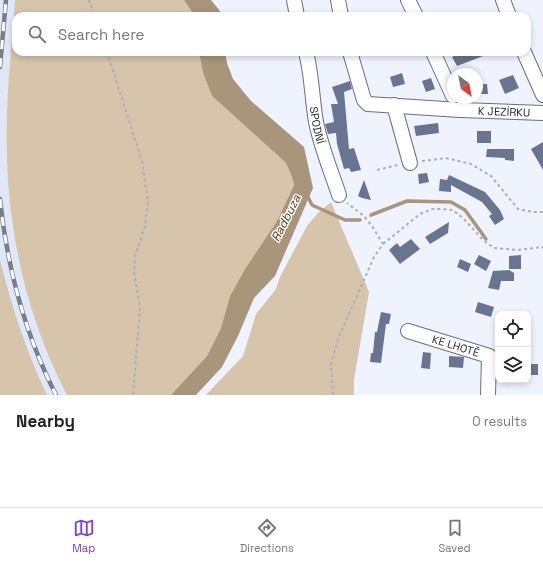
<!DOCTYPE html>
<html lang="en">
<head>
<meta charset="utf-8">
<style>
  :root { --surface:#fff; --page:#f6f6f6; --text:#222; --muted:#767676; --line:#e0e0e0; --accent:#7c3aed }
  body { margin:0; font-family:"Space Grotesk",sans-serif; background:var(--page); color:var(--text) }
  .controls { position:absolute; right:12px; bottom:12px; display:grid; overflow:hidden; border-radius:8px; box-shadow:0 2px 6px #0003 }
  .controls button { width:36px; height:36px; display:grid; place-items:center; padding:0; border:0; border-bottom:1px solid var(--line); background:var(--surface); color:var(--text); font:20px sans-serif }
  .compass { position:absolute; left:447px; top:68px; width:36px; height:36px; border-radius:50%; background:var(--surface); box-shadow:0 2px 6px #0003; rotate:148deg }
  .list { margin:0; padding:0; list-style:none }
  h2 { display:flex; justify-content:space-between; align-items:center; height:52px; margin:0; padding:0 16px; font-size:17px }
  h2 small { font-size:13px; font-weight:400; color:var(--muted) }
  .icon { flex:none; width:22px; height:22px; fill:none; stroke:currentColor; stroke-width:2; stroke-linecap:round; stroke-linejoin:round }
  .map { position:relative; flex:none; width:543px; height:395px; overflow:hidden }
  .search { position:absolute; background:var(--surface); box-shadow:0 2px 6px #0003; left:12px; right:12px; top:12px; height:44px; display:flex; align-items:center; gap:10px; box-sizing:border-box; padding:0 14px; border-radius:12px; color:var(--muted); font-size:15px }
  .sheet { height:112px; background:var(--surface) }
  nav { display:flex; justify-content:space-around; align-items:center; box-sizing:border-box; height:56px; border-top:1px solid var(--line); background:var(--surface); font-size:11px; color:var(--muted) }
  nav a { display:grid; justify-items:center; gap:2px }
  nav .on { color:var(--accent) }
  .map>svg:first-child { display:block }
</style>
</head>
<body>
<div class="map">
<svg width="543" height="395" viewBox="0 0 543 395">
  <rect width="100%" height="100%" fill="#eef3fd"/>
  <path fill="#dfe8fb" d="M 0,0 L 15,0 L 7,120 L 7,159 L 12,224 L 17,254 L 37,325 L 49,356 L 67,395 L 47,395 L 32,363 L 20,331 L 8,291 L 0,260 Z"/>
  <path fill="#d6c4ab" d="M 15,0 L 184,0 L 192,12 L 193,16 L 16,16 L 16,52 L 199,52 L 203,73 L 212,96 L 286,163 L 292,177 L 294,185 L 277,221 L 245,269 L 230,296 L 221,328 L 207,356 L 171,395 L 67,395 C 29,322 9,240 7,158 C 5,105 11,53 15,0 Z
    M 331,202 L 369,292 L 354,380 L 354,395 L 206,395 L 243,356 L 256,314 L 276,289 L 280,277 L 307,226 L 318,213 Z
    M 0,260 C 12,307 26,351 47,395 L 0,395 Z"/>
  <path fill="#a9957a" d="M 184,0 L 211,0 L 220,11 L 221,16 L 193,16 L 192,12 Z
    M 199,52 L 225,52 L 227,63 L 233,79 L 251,101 L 304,147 L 313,188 L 275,276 L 254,298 L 238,336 L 222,367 L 196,395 L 171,395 L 207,356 L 221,328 L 230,296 L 245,269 L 277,221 L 294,185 L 292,177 L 286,163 L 212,96 L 203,73 Z"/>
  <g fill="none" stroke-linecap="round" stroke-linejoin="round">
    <path stroke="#a9957a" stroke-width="3.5" d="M 307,195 L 312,205 L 345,220 L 360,220
      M 371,215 L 407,201 L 451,202 L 465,210 L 486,239"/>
  </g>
  <path fill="#697590" d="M 465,52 L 491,52 L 491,53 L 457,66 L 452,57 Z
    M 402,73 L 405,84 L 393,87 L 390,77 Z
    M 513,75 L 519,88 L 505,94 L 499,80 Z
    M 431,78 L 435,89 L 426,92 L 422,81 Z
    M 350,81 L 352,89 L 344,92 L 349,149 L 354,148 L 361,170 L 351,172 L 349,168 L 344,169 L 337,144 L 336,133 L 328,134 L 325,124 L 334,122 L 331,104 L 338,104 L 332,87 Z
    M 477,84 L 487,84 L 488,94 L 477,94 Z
    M 438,123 L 439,133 L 416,136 L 414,126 Z
    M 477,131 L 491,131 L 491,143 L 477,143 Z
    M 543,142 L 543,170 L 531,149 Z
    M 487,149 L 514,149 L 514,161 L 505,160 L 505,158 L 486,157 Z
    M 427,173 L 429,182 L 419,184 L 418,174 Z
    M 449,175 L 485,192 L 500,210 L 504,219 L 495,225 L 489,216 L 492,214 L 482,202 L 451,185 L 451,192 L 439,191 L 440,179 L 447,180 Z
    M 364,180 L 371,200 L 362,198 L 358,196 Z
    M 449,222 L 448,233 L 430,244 L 425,237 Z
    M 411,239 L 420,249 L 400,264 L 389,250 L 397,243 L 400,247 Z
    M 479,255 L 491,261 L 486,271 L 474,264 Z
    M 521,255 L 521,269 L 509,269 L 509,256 Z
    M 460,259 L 471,264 L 468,272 L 457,267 Z
    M 509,270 L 514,273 L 514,281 L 501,281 L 499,290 L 488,288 L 493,271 Z
    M 478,302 L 494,307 L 491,317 L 475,312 Z
    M 381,312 L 391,314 L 389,324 L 386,324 L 381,363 L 370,362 L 371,353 L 373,353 L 375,332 L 377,332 Z
    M 423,352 L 431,353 L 430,369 L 421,368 Z
    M 449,356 L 464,357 L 463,368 L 449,367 Z
    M 528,364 L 538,364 L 538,375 L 528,375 Z"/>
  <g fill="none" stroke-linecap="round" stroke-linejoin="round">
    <defs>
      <g id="minor">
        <path d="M 294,0 L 297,16"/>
        <path d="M 338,0 L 341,16"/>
        <path d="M 408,0 L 416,16"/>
        <path d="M 503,0 L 509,16"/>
        <path id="s1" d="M 306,52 C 312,75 312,99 316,122 C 321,147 331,171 339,195"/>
        <path id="s2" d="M 350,52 L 364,100 L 368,104 L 460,110 L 543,113"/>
        <path d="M 433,52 L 453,96"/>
        <path d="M 524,52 L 543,95"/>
        <path d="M 394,105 L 410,163"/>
        <path id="s3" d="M 408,331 L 489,356 L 488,395"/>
      </g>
    </defs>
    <use href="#minor" stroke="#666f85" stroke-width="16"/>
    <path stroke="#aaafb9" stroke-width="2" stroke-dasharray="3 3" stroke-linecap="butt" d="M 89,0 L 95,16
      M 107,52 L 142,161 L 148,202 L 145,226 L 135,256 L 134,272 L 140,308 L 133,395
      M 422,161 L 446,158 L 471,164 L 491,176 L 518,209 L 533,212 L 543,212
      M 377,170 L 398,165
      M 383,244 L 420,214 L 432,209 L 442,209 L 453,210 L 465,220 L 483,240 L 494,248 L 518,250 L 542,247 L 543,248
      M 333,395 L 331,365 L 338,339 L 374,257 L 383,244 L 372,226 L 364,216 L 347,203"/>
    <use href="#minor" stroke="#fff" stroke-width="14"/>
    <defs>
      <path id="rail" d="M 0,67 L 6,0
        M 0,199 C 7,267 25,334 56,395"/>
    </defs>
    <use href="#rail" stroke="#7a7e88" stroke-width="4.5"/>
    <use href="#rail" stroke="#fff" stroke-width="3" stroke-dasharray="9" stroke-linecap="butt"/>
  </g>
  <g text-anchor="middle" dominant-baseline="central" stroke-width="3" stroke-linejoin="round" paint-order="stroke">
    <g font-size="11" fill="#1c2029" stroke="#fff">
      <text stroke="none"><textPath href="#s2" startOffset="192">K JEZÍRKU</textPath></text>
      <text stroke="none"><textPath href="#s1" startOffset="74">SPODNÍ</textPath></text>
      <text stroke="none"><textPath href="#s3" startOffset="50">KE LHOTĚ</textPath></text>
    </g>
    <g font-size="12" font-style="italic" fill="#523500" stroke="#fff">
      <text transform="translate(286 218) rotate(-63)">Radbuza</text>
    </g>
  </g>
</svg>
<div class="controls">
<button><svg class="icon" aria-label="locate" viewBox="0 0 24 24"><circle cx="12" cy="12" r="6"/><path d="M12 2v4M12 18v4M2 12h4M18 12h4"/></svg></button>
<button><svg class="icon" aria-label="layers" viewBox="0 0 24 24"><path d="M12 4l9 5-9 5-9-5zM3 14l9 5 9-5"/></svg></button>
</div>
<svg class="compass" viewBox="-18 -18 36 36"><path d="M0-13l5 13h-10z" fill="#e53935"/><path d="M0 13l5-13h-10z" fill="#767676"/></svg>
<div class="search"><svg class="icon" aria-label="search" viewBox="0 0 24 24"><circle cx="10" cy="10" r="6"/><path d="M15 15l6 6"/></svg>Search here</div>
</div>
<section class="sheet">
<h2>Nearby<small>0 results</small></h2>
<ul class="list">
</ul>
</section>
<nav>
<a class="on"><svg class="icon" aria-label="map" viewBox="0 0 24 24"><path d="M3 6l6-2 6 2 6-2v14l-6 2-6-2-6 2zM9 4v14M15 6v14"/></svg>Map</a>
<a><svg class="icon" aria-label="directions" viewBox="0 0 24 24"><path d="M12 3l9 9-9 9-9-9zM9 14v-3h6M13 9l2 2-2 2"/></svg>Directions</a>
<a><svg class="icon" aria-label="saved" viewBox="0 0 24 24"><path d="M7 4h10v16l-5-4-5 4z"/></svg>Saved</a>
</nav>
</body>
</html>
